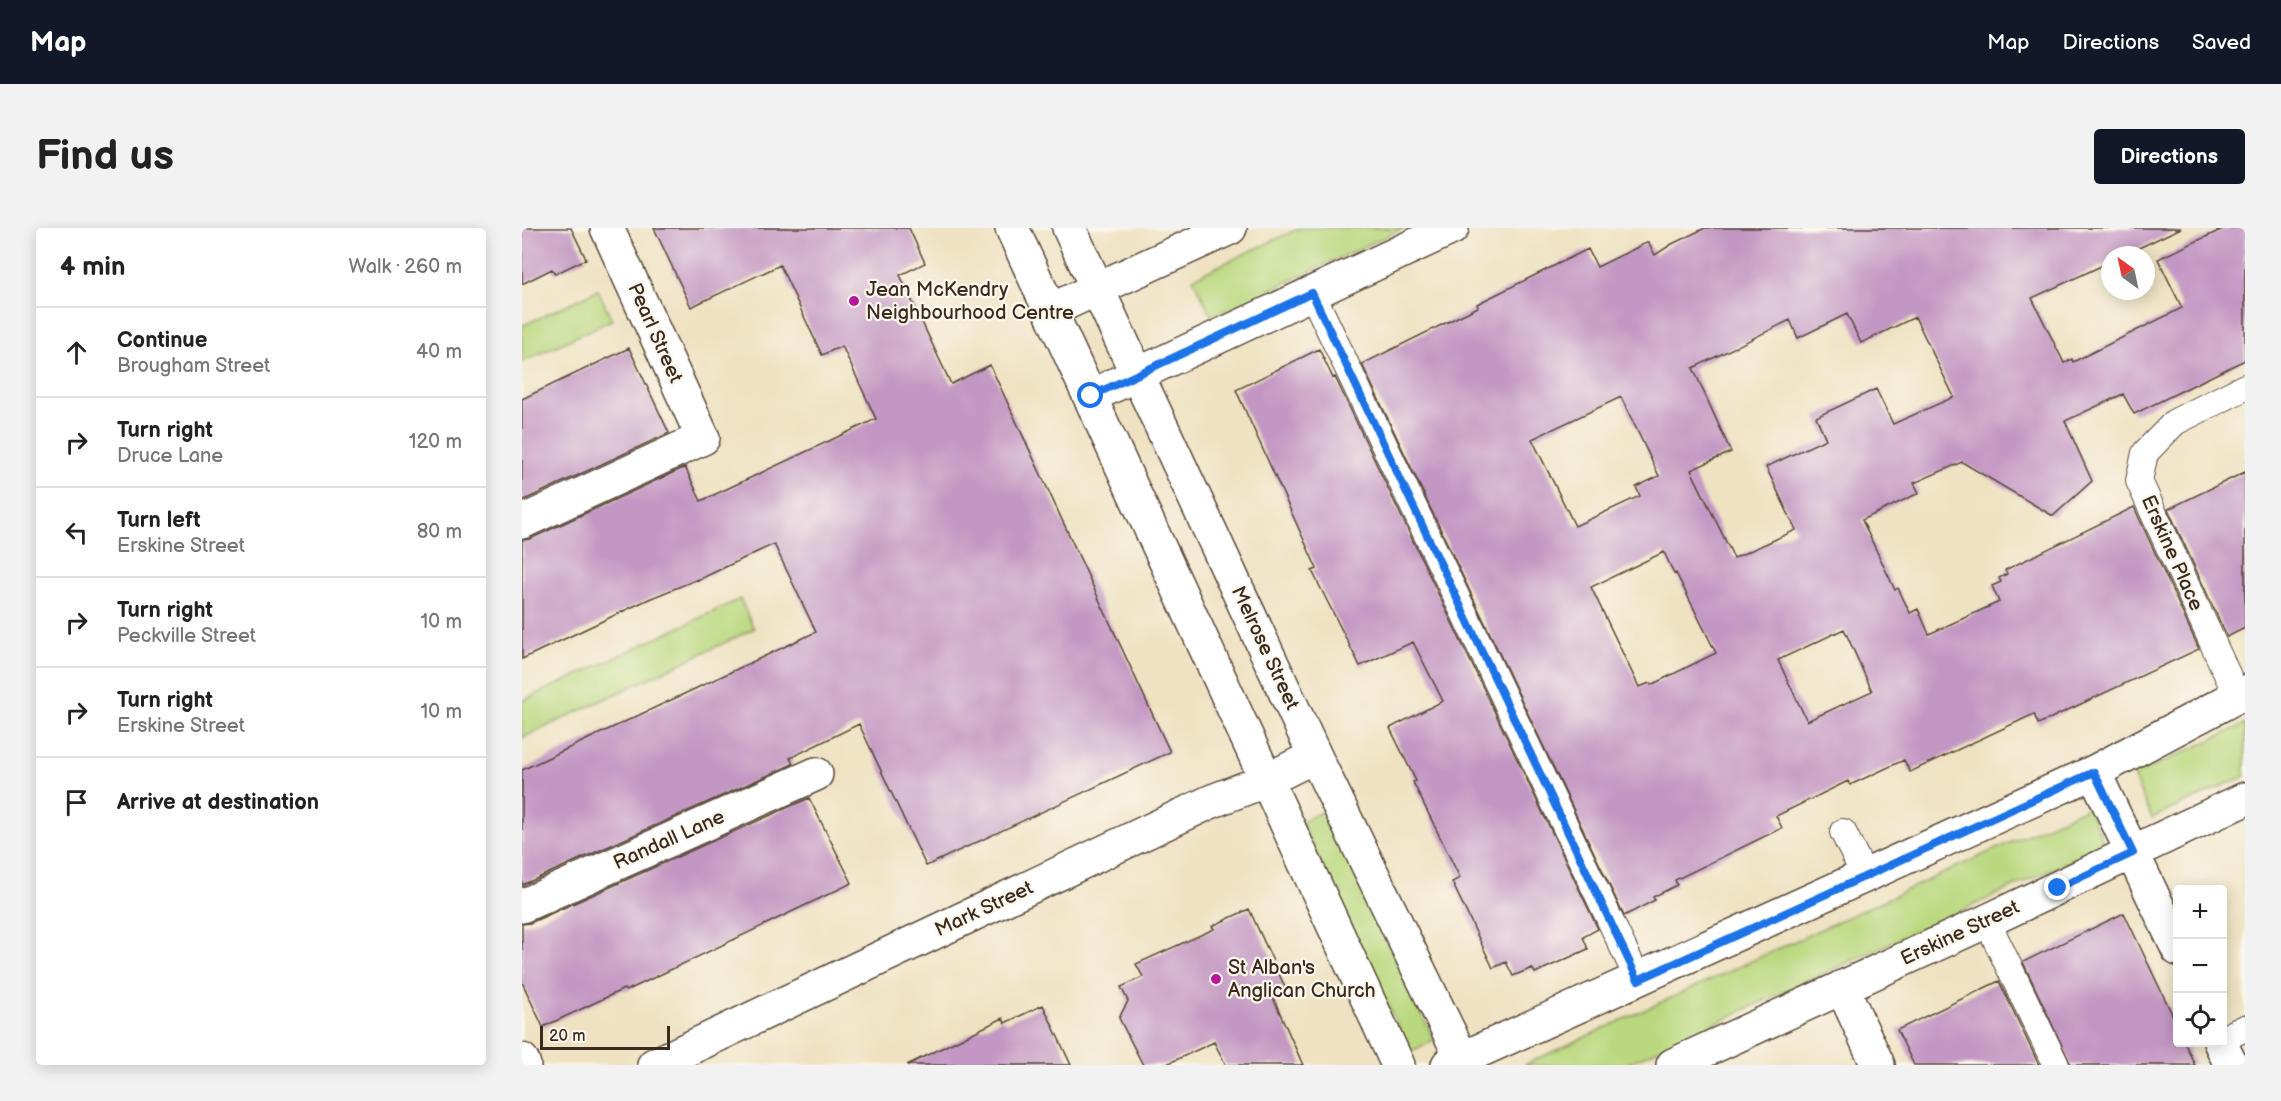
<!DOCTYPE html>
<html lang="en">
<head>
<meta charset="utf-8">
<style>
  :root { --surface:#fff; --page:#f2f2f2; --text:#222; --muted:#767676; --line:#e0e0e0; --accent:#111827 }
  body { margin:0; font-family:"Balsamiq Sans",sans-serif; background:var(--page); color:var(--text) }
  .controls { position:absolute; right:18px; bottom:18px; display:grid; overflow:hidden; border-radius:6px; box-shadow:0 3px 15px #0003 }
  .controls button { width:54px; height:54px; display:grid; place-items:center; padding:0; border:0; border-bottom:2px solid var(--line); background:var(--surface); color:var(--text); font:30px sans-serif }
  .compass { position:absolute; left:1579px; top:18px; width:54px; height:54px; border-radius:50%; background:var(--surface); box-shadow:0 3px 15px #0003; rotate:327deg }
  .scale { position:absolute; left:18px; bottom:15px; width:130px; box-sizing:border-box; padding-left:6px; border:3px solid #3b2a1e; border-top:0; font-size:16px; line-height:21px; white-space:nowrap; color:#3b2a1e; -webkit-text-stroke:4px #fbf7ec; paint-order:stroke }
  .stop { position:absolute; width:18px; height:18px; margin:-14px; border:4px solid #1a73e8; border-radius:50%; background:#fff }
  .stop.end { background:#1a73e8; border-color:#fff; box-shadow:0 2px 6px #0008 }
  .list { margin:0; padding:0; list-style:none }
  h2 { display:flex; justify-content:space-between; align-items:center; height:78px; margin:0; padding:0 24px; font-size:26px }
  h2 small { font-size:20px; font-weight:400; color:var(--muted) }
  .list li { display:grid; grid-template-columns:39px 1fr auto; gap:18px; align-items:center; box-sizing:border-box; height:90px; padding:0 24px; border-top:2px solid var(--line) }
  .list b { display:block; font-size:22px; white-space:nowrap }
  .list p { margin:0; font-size:20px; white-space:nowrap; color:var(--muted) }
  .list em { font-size:20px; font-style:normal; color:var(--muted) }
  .icon { flex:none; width:33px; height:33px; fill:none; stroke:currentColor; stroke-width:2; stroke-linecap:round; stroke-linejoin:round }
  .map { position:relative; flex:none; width:1723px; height:837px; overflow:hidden; border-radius:6px }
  header { display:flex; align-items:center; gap:36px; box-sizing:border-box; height:84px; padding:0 30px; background:var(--accent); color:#fff }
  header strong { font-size:28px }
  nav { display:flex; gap:33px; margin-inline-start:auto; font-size:21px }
  .intro { display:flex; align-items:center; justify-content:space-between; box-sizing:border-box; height:144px; padding:0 36px }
  h1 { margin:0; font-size:42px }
  .button { padding:15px 27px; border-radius:6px; background:var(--accent); color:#fff; font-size:21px; font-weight:700 }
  main { display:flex; gap:36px; padding:0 36px }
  aside { flex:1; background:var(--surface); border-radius:6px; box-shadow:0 3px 15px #0003 }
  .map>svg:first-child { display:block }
</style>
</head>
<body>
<header>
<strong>Map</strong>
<nav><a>Map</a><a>Directions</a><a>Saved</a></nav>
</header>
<div class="intro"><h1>Find us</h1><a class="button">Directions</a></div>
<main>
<aside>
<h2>4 min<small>Walk · 260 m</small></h2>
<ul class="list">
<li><svg class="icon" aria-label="ahead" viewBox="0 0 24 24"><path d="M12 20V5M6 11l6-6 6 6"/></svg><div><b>Continue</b><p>Brougham Street</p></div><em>40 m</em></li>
<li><svg class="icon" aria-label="right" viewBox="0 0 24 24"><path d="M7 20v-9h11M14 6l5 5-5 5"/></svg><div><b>Turn right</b><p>Druce Lane</p></div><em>120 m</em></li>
<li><svg class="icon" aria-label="left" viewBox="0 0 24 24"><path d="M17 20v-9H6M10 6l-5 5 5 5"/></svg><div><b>Turn left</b><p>Erskine Street</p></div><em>80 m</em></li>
<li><svg class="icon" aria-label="right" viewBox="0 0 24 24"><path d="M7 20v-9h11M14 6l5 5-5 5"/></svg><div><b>Turn right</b><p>Peckville Street</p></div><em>10 m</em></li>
<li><svg class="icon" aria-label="right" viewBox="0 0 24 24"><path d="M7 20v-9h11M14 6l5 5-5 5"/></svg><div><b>Turn right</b><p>Erskine Street</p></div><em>10 m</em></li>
<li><svg class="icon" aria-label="arrive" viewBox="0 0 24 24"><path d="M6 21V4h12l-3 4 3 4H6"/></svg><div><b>Arrive at destination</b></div></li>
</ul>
</aside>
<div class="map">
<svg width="1723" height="837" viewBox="0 0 1723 837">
  <rect width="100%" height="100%" fill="#fbf7ec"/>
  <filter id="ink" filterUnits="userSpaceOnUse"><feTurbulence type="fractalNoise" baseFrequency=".0167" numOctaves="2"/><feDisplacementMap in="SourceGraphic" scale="12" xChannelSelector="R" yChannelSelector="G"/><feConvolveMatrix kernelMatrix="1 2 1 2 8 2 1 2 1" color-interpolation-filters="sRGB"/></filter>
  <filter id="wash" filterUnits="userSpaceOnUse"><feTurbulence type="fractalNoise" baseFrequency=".008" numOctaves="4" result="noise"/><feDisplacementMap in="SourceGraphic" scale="24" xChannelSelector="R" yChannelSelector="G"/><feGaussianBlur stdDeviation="1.35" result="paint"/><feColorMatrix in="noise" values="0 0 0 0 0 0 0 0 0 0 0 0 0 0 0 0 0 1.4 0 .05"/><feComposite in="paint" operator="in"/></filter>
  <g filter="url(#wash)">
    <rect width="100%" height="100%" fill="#efe2c2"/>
    <path fill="#bad87e" stroke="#7a814e" stroke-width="1.5" d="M 778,0 L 882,0 L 690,89 L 671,50 Z
      M 76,62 L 90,92 L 0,134 L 0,98 Z
      M 218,371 L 232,401 L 0,510 L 0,473 Z
      M 1723,496 L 1723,548 L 1630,590 L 1611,548 Z
      M 1566,579 L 1583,617 L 1102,837 L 1002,837 Z
      M 803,582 L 912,812 L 888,824 L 779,594 Z"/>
    <g id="blocks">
      <path fill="#c397c3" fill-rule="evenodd" d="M 0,0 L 49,0 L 64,31 L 33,46 L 30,41 L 0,56 Z
        M 132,0 L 387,0 L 403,35 L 378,47 L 429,156 L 468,137 L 648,524 L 404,638 L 337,496 L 268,530 L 271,536 L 0,657 L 0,542 L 294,404 L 252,316 L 176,352 L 176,351 L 127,371 L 0,431 L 0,312 L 8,311 L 163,239 L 179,273 L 354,191 L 320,118 L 300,127 L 258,37 L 169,79 Z
        M 1183,0 L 1659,0 L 1602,27 L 1588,27 L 1588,34 L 1510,70 L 1542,135 L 1550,131 L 1551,134 L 1660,80 L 1636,31 L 1703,0 L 1723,0 L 1723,132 L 1612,186 L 1601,166 L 1543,193 L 1570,253 L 1531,288 L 1440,234 L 1392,255 L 1397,265 L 1340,292 L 1373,362 L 1376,360 L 1388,385 L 1396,381 L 1407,406 L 1477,374 L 1470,358 L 1479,354 L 1477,350 L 1485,346 L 1483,342 L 1612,279 L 1677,421 L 1516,496 L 1512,486 L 1388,544 L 1382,532 L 1328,557 L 1326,553 L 1254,588 L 1260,600 L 1153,652 L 1155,657 L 1131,669 L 1133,672 L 1102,688 L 840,136 L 956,79 L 955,76 L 1066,21 L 1075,39 L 1126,14 L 1133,27 L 1150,16 ZM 1325,86 L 1339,115 L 1393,89 L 1432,169 L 1371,196 L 1354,161 L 1294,189 L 1304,211 L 1244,239 L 1274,302 L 1212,330 L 1169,242 L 1209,224 L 1171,140 L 1268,92 L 1276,110 ZM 1099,169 L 1137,248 L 1114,259 L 1118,268 L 1053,298 L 1010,211 ZM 1142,324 L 1152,346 L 1154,345 L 1194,425 L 1129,457 L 1128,455 L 1117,459 L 1069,359 ZM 1322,401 L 1350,463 L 1285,493 L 1256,432 Z
        M 107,120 L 147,205 L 0,273 L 0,171 Z
        M 797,121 L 811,150 L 813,149 L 1076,701 L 1061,709 L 1066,721 L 1013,745 L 1010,740 L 991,748 L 984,734 L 971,740 L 930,654 L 938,650 L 891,554 L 894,553 L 868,500 L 921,473 L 891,414 L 838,438 L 790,343 L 795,341 L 714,162 Z
        M 1723,244 L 1723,400 L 1705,409 L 1646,281 Z
        M 287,570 L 330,655 L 104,763 L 102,761 L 21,799 L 0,754 L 0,696 L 8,695 Z
        M 727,681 L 763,759 L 749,765 L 781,837 L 704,837 L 692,814 L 643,837 L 621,837 L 597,790 L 606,773 L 599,759 L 621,749 L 614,736 L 692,701 L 690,698 Z
        M 1602,685 L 1651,788 L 1656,800 L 1656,814 L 1662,814 L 1673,837 L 1549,837 L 1501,734 Z
        M 1477,753 L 1517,837 L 1392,837 L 1375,802 Z
        M 521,777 L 549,837 L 385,837 L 481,790 L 483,795 Z"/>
    </g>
  </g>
  <g filter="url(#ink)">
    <use href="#blocks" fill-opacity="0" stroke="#564637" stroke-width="1.5"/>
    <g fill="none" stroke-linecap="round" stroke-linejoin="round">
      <defs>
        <path id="service" d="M 790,65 L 1116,751
          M 1715,468 L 1617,253 L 1623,225 L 1653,194 L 1723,159
          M 1321,604 L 1343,648
          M 1465,693 L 1534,837
          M 1700,811 L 1723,800"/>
        <path id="minor" d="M 490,0 L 876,837
          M 547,0 L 793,528 L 943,837
          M 529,82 L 708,0
          M 569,168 L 930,0
          M 0,294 L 181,210 L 85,0
          M 1572,544 L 1656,721
          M 0,678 L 294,546
          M 1320,759 L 1356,837
          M 1698,814 L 1709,837
          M 0,832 L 2,837
          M 132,837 L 688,574 L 745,552 L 793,528
          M 926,837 L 1572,544 L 1723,464
          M 1151,837 L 1465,693 L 1723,571"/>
      </defs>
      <use href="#service" stroke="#564637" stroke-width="28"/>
      <use href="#minor" stroke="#564637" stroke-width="36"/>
      <use href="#service" stroke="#fff" stroke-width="26"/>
      <use href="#minor" stroke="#fff" stroke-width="33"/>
    </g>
  </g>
  <g fill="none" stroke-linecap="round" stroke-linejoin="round" filter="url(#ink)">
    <path stroke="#1a73e8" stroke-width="8" d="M 569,168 L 790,65 L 1116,752 L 1572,544 L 1611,625 L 1536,660"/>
  </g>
  <g fill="#b5179e" stroke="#fbf7ec" stroke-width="2">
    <circle cx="332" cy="73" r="6"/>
    <circle cx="694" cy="751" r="6"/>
  </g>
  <g text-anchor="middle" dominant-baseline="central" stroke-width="4.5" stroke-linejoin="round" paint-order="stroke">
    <g font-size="20" fill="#3b2a1e" stroke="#fbf7ec" text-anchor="start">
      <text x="344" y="62">Jean McKendry<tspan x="344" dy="23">Neighbourhood Centre</tspan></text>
      <text x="706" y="740">St Alban's<tspan x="706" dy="23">Anglican Church</tspan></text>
    </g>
    <g font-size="20" fill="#3b2a1e" stroke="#fbf7ec">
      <text transform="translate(133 105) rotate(66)">Pearl Street</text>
      <text transform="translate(1650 325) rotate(66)">Erskine Place</text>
      <text transform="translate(743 420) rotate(65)">Melrose Street</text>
      <text transform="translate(147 612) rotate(-24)">Randall Lane</text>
      <text transform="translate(462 681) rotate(-25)">Mark Street</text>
      <text transform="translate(1438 705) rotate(-25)">Erskine Street</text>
    </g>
  </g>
</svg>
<div class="controls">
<button>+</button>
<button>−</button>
<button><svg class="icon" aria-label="locate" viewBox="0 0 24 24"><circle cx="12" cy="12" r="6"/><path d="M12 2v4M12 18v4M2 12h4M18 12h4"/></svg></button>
</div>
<svg class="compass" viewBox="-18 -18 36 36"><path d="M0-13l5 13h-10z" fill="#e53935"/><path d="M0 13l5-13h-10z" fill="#767676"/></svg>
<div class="scale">20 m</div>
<div class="stop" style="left:569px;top:168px"></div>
<div class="stop end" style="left:1536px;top:660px"></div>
</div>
</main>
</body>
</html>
